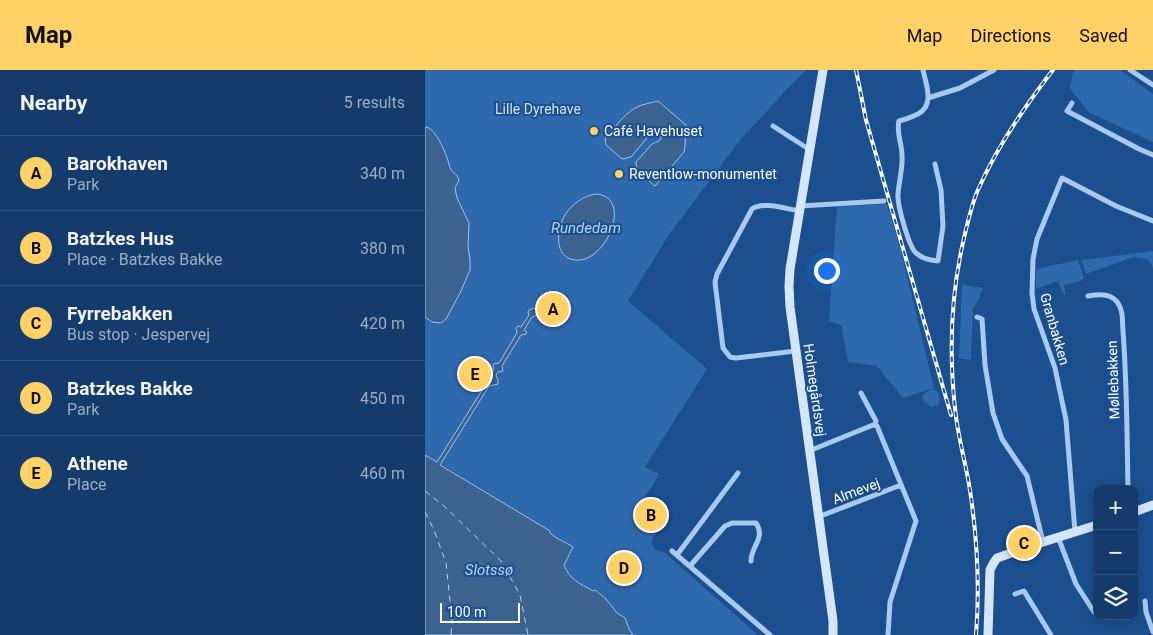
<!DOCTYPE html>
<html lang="en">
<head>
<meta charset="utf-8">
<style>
  :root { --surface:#143b6b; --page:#214673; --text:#f1f3f6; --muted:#9dadc1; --line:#33557e; --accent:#ffd166 }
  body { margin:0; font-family:Roboto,sans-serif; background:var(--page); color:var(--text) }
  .controls { position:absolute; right:15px; bottom:15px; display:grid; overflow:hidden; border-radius:10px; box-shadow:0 2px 12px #0003 }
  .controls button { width:45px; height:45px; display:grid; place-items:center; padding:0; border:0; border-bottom:1px solid var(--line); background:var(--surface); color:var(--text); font:25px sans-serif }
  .scale { position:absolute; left:15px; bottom:12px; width:80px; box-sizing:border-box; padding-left:5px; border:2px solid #fff; border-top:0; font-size:14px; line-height:18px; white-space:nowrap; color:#fff; -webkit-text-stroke:4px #1b4f8f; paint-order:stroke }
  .you { position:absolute; left:401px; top:200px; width:18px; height:18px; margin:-12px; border:4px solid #fff; border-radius:50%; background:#1a73e8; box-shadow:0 0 0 8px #1a73e833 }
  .badge { display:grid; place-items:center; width:32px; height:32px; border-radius:50%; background:var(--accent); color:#111; font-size:16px; font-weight:700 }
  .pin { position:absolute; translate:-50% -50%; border:2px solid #fff; box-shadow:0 1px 5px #0006 }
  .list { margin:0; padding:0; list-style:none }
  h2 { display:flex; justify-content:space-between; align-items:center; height:65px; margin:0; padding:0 20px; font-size:21px }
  h2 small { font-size:16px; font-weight:400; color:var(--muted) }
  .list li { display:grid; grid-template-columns:32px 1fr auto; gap:15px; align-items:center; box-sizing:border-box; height:75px; padding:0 20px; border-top:1px solid var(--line) }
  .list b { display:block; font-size:19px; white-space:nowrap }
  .list p { margin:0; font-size:16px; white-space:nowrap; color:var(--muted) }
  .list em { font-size:16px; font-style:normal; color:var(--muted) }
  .icon { flex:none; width:28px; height:28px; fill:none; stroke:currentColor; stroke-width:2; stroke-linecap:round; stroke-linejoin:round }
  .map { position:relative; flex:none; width:728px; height:565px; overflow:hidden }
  header { display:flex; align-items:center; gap:30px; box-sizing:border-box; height:70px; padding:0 25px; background:var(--accent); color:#111 }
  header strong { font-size:24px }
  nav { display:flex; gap:28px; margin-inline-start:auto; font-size:18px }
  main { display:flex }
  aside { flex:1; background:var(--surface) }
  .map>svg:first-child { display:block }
</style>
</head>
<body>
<header>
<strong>Map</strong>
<nav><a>Map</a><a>Directions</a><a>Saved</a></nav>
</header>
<main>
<aside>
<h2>Nearby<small>5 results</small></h2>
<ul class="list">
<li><span class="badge">A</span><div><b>Barokhaven</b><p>Park</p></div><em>340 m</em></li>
<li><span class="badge">B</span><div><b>Batzkes Hus</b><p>Place · Batzkes Bakke</p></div><em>380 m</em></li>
<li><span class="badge">C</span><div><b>Fyrrebakken</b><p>Bus stop · Jespervej</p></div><em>420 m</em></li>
<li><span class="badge">D</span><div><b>Batzkes Bakke</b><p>Park</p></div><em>450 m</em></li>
<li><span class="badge">E</span><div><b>Athene</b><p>Place</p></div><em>460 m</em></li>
</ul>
</aside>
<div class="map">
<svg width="728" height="565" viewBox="0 0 728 565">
  <rect width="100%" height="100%" fill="#1b4f8f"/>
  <path fill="#2e69ad" d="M 0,0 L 382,0 L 356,25 L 356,26 L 316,69 L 243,166 L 203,231 L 282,299 L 220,397 L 233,403 L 234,405 L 211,440 L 210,445 L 231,464 L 228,468 L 226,474 L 232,481 L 239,482 L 333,565 L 208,565 L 204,559 L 200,548 L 192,543 L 181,529 L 146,508 L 142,502 L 139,495 L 148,477 C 141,472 131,469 125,463 L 125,461 L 0,385 Z
    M 650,0 L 695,0 L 728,24 L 728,72 L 663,42 L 645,18 L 648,2 Z
    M 462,134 L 477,185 L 509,318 L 478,328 L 452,296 L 423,292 L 416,255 L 404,251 L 412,137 Z
    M 728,181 L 728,198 L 726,193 L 722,189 L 709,187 L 661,204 L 656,190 Z
    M 653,190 L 659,208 L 656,211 L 639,215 L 641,225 L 638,224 L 633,211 L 611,219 L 611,199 Z
    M 537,215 L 558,218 L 553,231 L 548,238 L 546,290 L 534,288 Z
    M 507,319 L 511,320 C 515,324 515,328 514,334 L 507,337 L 499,332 L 497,327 L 501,322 Z"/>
  <path fill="#3c6290" stroke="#9cc4f0" d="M 233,31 L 261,55 L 260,76 L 259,82 L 230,116 L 212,101 L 211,92 L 227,74 L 234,71 L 236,68 L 235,62 L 229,59 L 224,61 L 221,69 L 206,87 L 197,89 L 181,75 L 180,69 C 189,59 198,45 210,38 C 217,34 226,33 233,31 Z
    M 2,57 C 11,61 19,79 22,88 C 24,92 24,97 26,100 C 29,104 32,104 34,110 L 30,118 L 32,128 L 44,153 L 43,176 L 45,190 L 45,200 L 35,223 L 21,249 L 16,253 L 7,252 L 0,247 L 0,58 Z
    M 171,124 C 209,127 181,194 150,190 C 128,188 132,158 140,145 C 147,134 158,126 171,124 Z
    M 109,238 L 111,239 L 112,244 L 110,246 L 107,247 L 99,260 L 102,262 L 101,264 L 96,265 L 77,296 L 78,301 L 73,302 L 71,305 L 73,310 L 73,314 L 64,316 L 15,395 L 125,461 L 125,463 C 131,469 141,472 148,477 L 139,495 C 145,510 154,513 168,521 L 170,520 L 181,529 L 192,543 L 200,548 L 204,559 L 208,565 L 0,565 L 0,385 L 12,392 L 61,314 L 59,309 L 59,305 L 67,303 L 69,299 L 68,294 L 74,293 L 92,263 L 91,258 L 93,256 L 96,257 L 104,245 L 103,242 L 104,240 Z"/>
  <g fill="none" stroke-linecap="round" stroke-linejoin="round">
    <path stroke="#b5d3f5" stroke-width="1" stroke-dasharray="6 5" stroke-linecap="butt" d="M 0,421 L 19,436 L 76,491 L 95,525 L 103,565
      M 0,442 L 9,460 L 21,493 L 27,549 L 26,565"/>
    <path stroke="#a9c9ee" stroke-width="5" d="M 498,0 C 501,14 510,35 493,44 C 487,47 481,49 474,51 C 471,62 477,74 477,85 C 478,98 474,111 473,124 C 472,135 484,177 491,183 C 498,189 505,190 513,191 L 518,156 L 516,120 L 510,94
      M 705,0 L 728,15
      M 503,28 L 535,18 L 569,0
      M 647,33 L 642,41 L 714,79 L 728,85
      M 348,56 L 385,80
      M 375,136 L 459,131
      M 663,226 C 675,224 688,223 694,235 C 699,243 697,253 698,261 C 702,313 702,366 703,419
      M 552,247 L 557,249 L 560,295 L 568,343 L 577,369 L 602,406 L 618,472
      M 371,281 L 311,288 L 305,287 L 298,278 L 290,212 L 292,204 L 327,139 C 338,131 361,139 375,141
      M 436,323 L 451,351 L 450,355
      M 384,381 L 448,355 L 452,356 L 491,451 L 465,532 L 463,565
      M 393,447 L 476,415
      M 650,462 L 641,350 L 630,298 L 609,239 L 607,223 L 608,189 L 612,169 L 637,108 L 691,136 L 728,151
      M 633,467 L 651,514 L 669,542
      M 247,481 L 345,565
      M 252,485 L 313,403
      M 265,496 L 300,456 L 307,453 L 331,453 C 341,468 326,476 326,491
      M 590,524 L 599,521 L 626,565
      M 720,531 L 721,542 L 728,562"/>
    <path stroke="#d6e6fa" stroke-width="9" d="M 398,0 L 365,199 L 364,216 L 365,237 L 408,551 L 408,565
      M 709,442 L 728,435
      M 563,565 L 565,500 L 568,494 L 572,488 L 618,472 L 672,455"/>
    <defs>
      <path id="rail" d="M 431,0 L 441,50 L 526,345
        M 551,565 C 555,514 552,464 544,414 C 540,392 534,369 531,347 C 524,290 525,233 537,177 C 541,159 545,140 552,122 C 566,90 585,59 605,31 C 613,20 620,10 628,0"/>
    </defs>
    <use href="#rail" stroke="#fff" stroke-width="4"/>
    <use href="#rail" stroke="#1b4f8f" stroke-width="2" stroke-dasharray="5.5" stroke-linecap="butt"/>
  </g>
  <g fill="#ffd166" stroke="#1b4f8f" stroke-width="2">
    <circle cx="169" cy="61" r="5"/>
    <circle cx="194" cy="104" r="5"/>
  </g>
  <g text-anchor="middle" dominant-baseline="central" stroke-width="4" stroke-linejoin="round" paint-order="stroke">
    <g font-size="14" fill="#cfe3fa" stroke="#1b4f8f">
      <text x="113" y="39">Lille Dyrehave</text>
    </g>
    <g font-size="14" fill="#fff" stroke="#1b4f8f" text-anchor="start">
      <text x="179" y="61">Café Havehuset</text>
      <text x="204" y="104">Reventlow-monumentet</text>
    </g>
    <g font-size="14" fill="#fff" stroke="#1b4f8f">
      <text transform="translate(630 259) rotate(74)">Granbakken</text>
      <text transform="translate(688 310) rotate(-92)">Møllebakken</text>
      <text transform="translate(390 320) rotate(82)">Holmegårdsvej</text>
      <text transform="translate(431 421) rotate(-21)">Almevej</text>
    </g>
    <g font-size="15" font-style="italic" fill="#b5d3f5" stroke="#1b4f8f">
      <text x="161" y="158">Rundedam</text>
      <text x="64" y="500">Slotssø</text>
    </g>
  </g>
</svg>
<div class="controls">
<button>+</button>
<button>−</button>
<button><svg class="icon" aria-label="layers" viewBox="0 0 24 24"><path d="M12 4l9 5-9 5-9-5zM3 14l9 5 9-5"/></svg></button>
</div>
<div class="scale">100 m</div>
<div class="you"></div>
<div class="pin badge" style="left:128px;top:239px">A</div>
<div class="pin badge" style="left:226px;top:445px">B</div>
<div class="pin badge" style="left:599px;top:473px">C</div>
<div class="pin badge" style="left:199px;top:498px">D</div>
<div class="pin badge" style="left:50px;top:304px">E</div>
</div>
</main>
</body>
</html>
